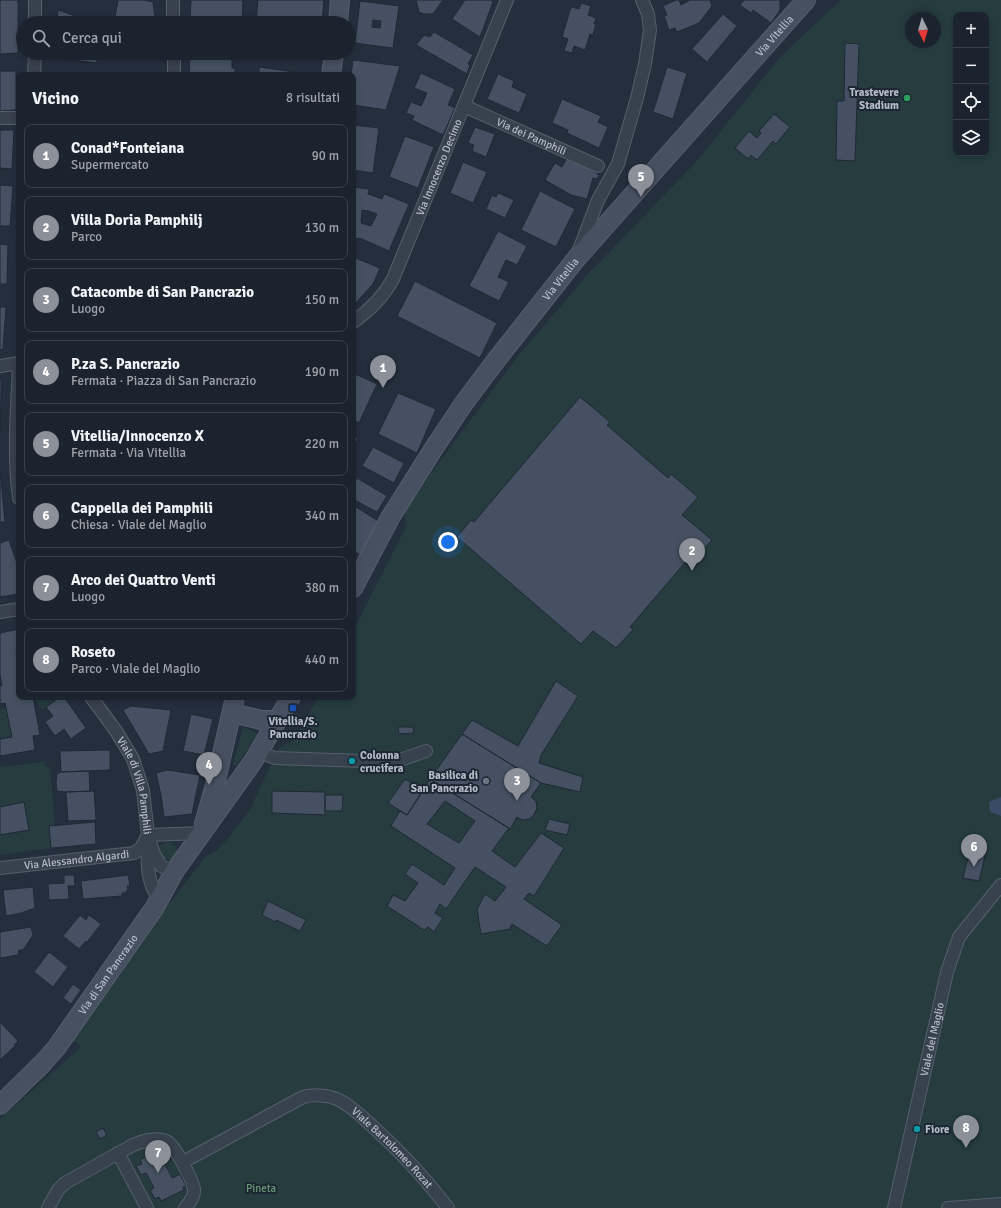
<!DOCTYPE html>
<html lang="it">
<head>
<meta charset="utf-8">
<style>
  :root { --surface:#1b232e; --page:#282f3a; --text:#f1f3f6; --muted:#a0a4aa; --line:#39404a; --accent:#8c9099 }
  body { margin:0; font-family:Signika,sans-serif; background:var(--page); color:var(--text) }
  .controls { position:absolute; right:12px; top:12px; display:grid; overflow:hidden; border-radius:8px; box-shadow:0 2px 6px #0003 }
  .controls button { width:36px; height:36px; display:grid; place-items:center; padding:0; border:0; border-bottom:1px solid var(--line); background:var(--surface); color:var(--text); font:20px sans-serif }
  .compass { position:absolute; left:905px; top:12px; width:36px; height:36px; border-radius:50%; background:var(--surface); box-shadow:0 2px 6px #0003; rotate:175deg }
  .you { position:absolute; left:448px; top:542px; width:14px; height:14px; margin:-10px; border:3px solid #fff; border-radius:50%; background:#1a73e8; box-shadow:0 0 0 6px #1a73e833 }
  .badge { display:grid; place-items:center; width:26px; height:26px; border-radius:50%; background:var(--accent); color:#fff; font-size:13px; font-weight:700 }
  .pin { position:absolute; translate:-50% -33px; filter:drop-shadow(0 1px 2px #0008) }
  .pin::after { content:''; position:absolute; top:21px; width:14px; height:12px; background:inherit; clip-path:polygon(0 0,100% 0,50% 100%) }
  .list { margin:0; padding:0; list-style:none }
  h2 { display:flex; justify-content:space-between; align-items:center; height:52px; margin:0; padding:0 16px; font-size:17px }
  h2 small { font-size:13px; font-weight:400; color:var(--muted) }
  .list li { display:grid; grid-template-columns:26px 1fr auto; gap:12px; align-items:center; box-sizing:border-box; height:64px; margin:0 8px 8px; padding:0 8px; border:1px solid var(--line); border-radius:8px }
  .list b { display:block; font-size:15px; white-space:nowrap }
  .list p { margin:0; font-size:13px; white-space:nowrap; color:var(--muted) }
  .list em { font-size:13px; font-style:normal; color:var(--muted) }
  .icon { flex:none; width:22px; height:22px; fill:none; stroke:currentColor; stroke-width:2; stroke-linecap:round; stroke-linejoin:round }
  .map { position:relative; flex:none; width:1001px; height:1208px; overflow:hidden }
  .search { position:absolute; background:var(--surface); box-shadow:0 2px 6px #0003; left:16px; top:16px; width:340px; height:44px; display:flex; align-items:center; gap:10px; box-sizing:border-box; padding:0 14px; border-radius:22px; color:var(--muted); font-size:15px }
  .panel { position:absolute; background:var(--surface); box-shadow:0 2px 6px #0003; left:16px; top:72px; width:340px; height:628px; border-radius:8px }
  .map>svg:first-child { display:block }
</style>
</head>
<body>
<div class="map">
<svg width="1001" height="1208" viewBox="0 0 1001 1208">
  <rect width="100%" height="100%" fill="#242f3e"/>
  <path fill="#263c3f" fill-rule="evenodd" d="M 841,0 L 1001,0 L 1001,1208 L 0,1208 L 0,1119 L 81,1047 L 71,1038 L 120,969 L 205,857 L 217,850 L 230,836 L 249,811 L 279,748 L 295,740 L 318,697 L 353,697 L 353,631 L 406,527 L 405,511 L 432,472 L 518,356 L 588,274 L 695,163 L 782,55 ZM 956,15 L 986,15 L 986,153 L 956,153 ZM 911,18 L 935,18 L 935,42 L 911,42 Z
    M 33,697 L 60,697 L 42,710 Z
    M 6,708 L 12,737 L 0,739 L 0,709 Z
    M 243,727 L 258,734 L 236,766 L 233,764 Z
    M 45,762 L 45,767 L 50,767 L 55,826 L 49,827 L 51,848 L 0,855 L 0,767 Z
    M159 851a9 9 0 1 1 18 0a9 9 0 1 1-18 0Z"/>
  <path fill="#394c67" d="M 1001,797 L 1001,816 L 990,812 L 989,802 Z"/>
  <path fill="#455162" stroke="#1f2835" fill-rule="evenodd" d="M 0,0 L 18,0 L 18,53 L 0,54 Z
    M 118,0 L 144,0 L 153,2 L 155,17 L 153,21 L 115,17 Z
    M 191,0 L 243,0 L 242,23 L 190,23 Z
    M 258,0 L 324,0 L 322,23 L 256,23 Z
    M 416,0 L 443,0 L 433,14 L 424,14 L 419,12 Z
    M 465,0 L 491,0 L 493,2 L 480,37 L 452,19 Z
    M 676,0 L 679,0 L 681,5 L 690,0 L 710,0 L 712,6 L 699,23 L 677,32 L 675,28 L 669,30 L 664,16 L 667,15 L 663,6 Z
    M 744,0 L 780,0 L 780,10 L 771,23 L 753,10 L 751,13 L 740,5 Z
    M 360,1 L 399,6 L 393,48 L 355,43 ZM 373,20 L 381,21 L 380,28 L 372,27 Z
    M 581,3 L 591,6 L 588,15 L 596,18 L 594,24 L 596,24 L 593,35 L 590,34 L 585,50 L 574,46 L 572,53 L 564,51 L 568,39 L 562,37 L 571,7 L 579,9 Z
    M 58,10 L 96,23 L 57,23 Z
    M 723,14 L 737,26 L 707,62 L 692,49 Z
    M 434,32 L 473,55 L 468,64 L 470,65 L 467,74 L 416,45 L 424,35 L 430,37 Z
    M 845,43 L 859,44 L 855,161 L 836,160 L 837,101 L 844,101 Z
    M 56,53 L 97,53 L 97,63 L 55,58 Z
    M 119,53 L 150,53 L 149,58 L 119,56 Z
    M 284,53 L 318,53 L 312,56 Z
    M 190,55 L 232,56 L 232,68 L 235,68 L 235,75 L 189,75 Z
    M 353,60 L 400,66 L 386,110 L 353,105 L 353,75 L 351,75 Z
    M 259,67 L 316,75 L 259,75 Z
    M 667,67 L 687,73 L 673,119 L 653,112 Z
    M 0,71 L 16,71 L 16,110 L 0,111 Z
    M 115,73 L 148,75 L 115,75 Z
    M 421,73 L 455,89 L 448,105 L 455,108 L 443,135 L 412,120 L 414,116 L 406,113 L 411,102 L 421,106 L 427,93 L 414,88 Z
    M 498,74 L 514,81 L 512,87 L 527,94 L 519,113 L 487,99 Z
    M 562,99 L 601,116 L 598,122 L 608,127 L 599,148 L 567,133 L 568,130 L 552,123 Z
    M 774,114 L 790,127 L 776,144 L 773,141 L 757,160 L 751,155 L 748,159 L 735,148 L 749,131 L 757,138 L 761,133 L 759,131 Z
    M 353,125 L 379,128 L 373,173 L 353,170 Z
    M 475,127 L 495,134 L 486,157 L 472,151 L 474,145 L 468,143 Z
    M 0,130 L 14,130 L 12,169 L 0,168 Z
    M 405,136 L 434,147 L 418,188 L 389,177 Z
    M 568,156 L 599,175 L 597,179 L 593,178 L 587,199 L 571,195 L 545,180 L 555,163 L 562,167 Z
    M 463,162 L 487,172 L 473,203 L 450,193 Z
    M 0,185 L 13,186 L 10,226 L 0,226 Z
    M 353,187 L 369,189 L 368,194 L 382,199 L 384,194 L 409,204 L 389,251 L 362,239 L 353,238 ZM 362,210 L 369,211 L 377,214 L 371,226 L 361,223 Z
    M 540,191 L 575,209 L 556,247 L 521,230 Z
    M 498,193 L 514,200 L 505,218 L 486,209 L 492,195 L 496,197 Z
    M 498,231 L 527,246 L 517,265 L 506,260 L 498,277 L 509,282 L 499,301 L 469,286 Z
    M 0,244 L 8,245 L 7,284 L 0,284 Z
    M 353,257 L 380,268 L 373,284 L 353,306 Z
    M 415,281 L 497,323 L 480,358 L 397,316 Z
    M 0,307 L 6,307 L 3,349 L 0,350 Z
    M 353,373 L 377,384 L 359,423 L 353,420 Z
    M 2,379 L 0,430 L 0,380 Z
    M 398,393 L 436,409 L 417,453 L 378,434 Z
    M 580,397 L 610,422 L 607,425 L 668,478 L 671,474 L 698,497 L 682,515 L 712,540 L 692,562 L 688,559 L 630,627 L 633,630 L 616,648 L 593,631 L 581,644 L 457,537 L 471,520 L 474,522 Z
    M 353,436 L 358,438 L 353,454 Z
    M 373,447 L 404,463 L 394,483 L 362,466 Z
    M 0,469 L 5,522 L 0,522 Z
    M 357,478 L 387,496 L 377,512 L 356,501 L 353,505 L 353,486 Z
    M 353,505 L 380,522 L 362,556 L 353,551 Z
    M 9,540 L 19,569 L 19,594 L 0,597 L 0,543 Z
    M 19,629 L 19,648 L 16,649 L 19,662 L 19,697 L 25,697 L 26,698 L 33,697 L 40,735 L 33,736 L 35,750 L 0,756 L 0,739 L 12,737 L 5,703 L 0,704 L 0,686 L 2,686 L 0,675 L 0,633 Z
    M 556,681 L 578,696 L 541,755 L 539,763 L 583,777 L 580,792 L 541,783 L 462,734 L 472,720 L 518,746 Z
    M 60,697 L 64,697 L 86,728 L 71,739 L 64,729 L 55,736 L 45,722 L 53,716 L 46,707 Z
    M 131,706 L 171,710 L 163,751 L 149,754 L 123,710 Z
    M 191,714 L 213,719 L 204,755 L 183,751 Z
    M 398,727 L 413,727 L 414,733 L 399,734 Z
    M 462,734 L 541,783 L 531,797 L 536,801 L 537,808 L 534,815 L 529,819 L 522,820 L 517,817 L 510,829 L 430,779 Z
    M 110,750 L 110,770 L 61,772 L 60,751 Z
    M 168,770 L 200,775 L 192,814 L 164,817 L 161,795 L 156,773 Z
    M 89,771 L 90,791 L 66,792 L 57,791 L 56,782 L 57,774 L 61,772 Z
    M 405,779 L 423,791 L 407,815 L 388,803 Z
    M 430,779 L 509,828 L 492,851 L 515,867 L 541,833 L 564,848 L 534,896 L 529,893 L 524,899 L 562,925 L 547,946 L 512,924 L 510,929 L 481,934 L 477,909 L 485,894 L 495,901 L 506,887 L 475,867 L 446,909 L 440,904 L 435,913 L 443,918 L 434,932 L 428,927 L 424,930 L 387,906 L 393,895 L 405,901 L 418,883 L 405,874 L 412,864 L 444,885 L 455,868 L 391,826 L 400,811 L 407,815 ZM 445,801 L 475,821 L 459,843 L 427,824 Z
    M 94,791 L 96,820 L 68,821 L 66,792 Z
    M 272,791 L 325,792 L 325,815 L 272,813 Z
    M 325,795 L 343,795 L 342,811 L 325,811 Z
    M 24,802 L 29,830 L 0,835 L 0,807 Z
    M 549,819 L 570,824 L 567,835 L 545,830 Z
    M 95,822 L 96,844 L 51,848 L 49,826 Z
    M 974,852 L 981,853 L 981,855 L 985,856 L 979,881 L 963,878 L 969,853 L 972,854 Z
    M 64,875 L 74,875 L 75,886 L 68,886 L 69,899 L 49,900 L 48,884 L 64,883 Z
    M 128,875 L 130,886 L 127,886 L 128,889 L 125,893 L 122,893 L 122,896 L 83,899 L 81,881 Z
    M 33,887 L 35,908 L 21,913 L 6,916 L 3,890 Z
    M 268,901 L 306,920 L 300,931 L 276,920 L 275,922 L 262,915 Z
    M 80,915 L 86,920 L 89,915 L 101,924 L 87,942 L 86,941 L 79,949 L 63,936 Z
    M 31,927 L 33,935 L 23,950 L 19,950 L 18,955 L 0,958 L 0,932 Z
    M 49,952 L 68,967 L 53,987 L 34,972 Z
    M 73,984 L 81,990 L 71,1004 L 63,998 Z
    M 0,1022 L 18,1041 L 14,1045 L 15,1046 L 0,1060 Z
    M 103,1128 L 107,1135 L 100,1139 L 96,1132 Z
    M 162,1147 L 163,1149 L 165,1147 L 170,1157 L 170,1159 L 164,1162 L 172,1178 L 180,1174 L 186,1186 L 183,1187 L 184,1190 L 161,1201 L 159,1197 L 155,1199 L 150,1190 L 154,1188 L 146,1173 L 141,1175 L 136,1166 L 142,1164 L 140,1160 Z"/>
  <g fill="none" stroke-linecap="round" stroke-linejoin="round">
    <defs>
      <g id="street">
        <path d="M 35,0 L 35,23"/>
        <path d="M 173,0 L 173,23"/>
        <path d="M 174,53 L 174,75"/>
        <path d="M 34,75 L 35,53"/>
        <path id="s1" d="M 464,106 L 598,166"/>
        <path d="M 0,118 L 19,118"/>
        <path d="M 579,250 L 598,200 L 618,164 L 637,98 L 645,64 L 650,30 L 648,14 L 642,0"/>
        <path id="s2" d="M 353,322 C 369,311 383,297 393,279 L 507,0"/>
        <path d="M 0,366 L 19,363"/>
        <path d="M 19,366 C 17,410 13,454 19,498"/>
        <path d="M 0,612 L 19,609"/>
        <path id="s3" d="M 91,697 L 116,731 L 133,759 L 143,790 L 148,835 L 154,854 L 161,866 L 174,872"/>
        <path d="M 259,752 L 275,758 L 394,762 L 426,751"/>
        <path d="M 148,835 L 202,833"/>
        <path d="M 148,845 C 147,864 147,884 160,900"/>
        <path id="s4" d="M 0,868 L 134,853 L 141,848 L 148,835"/>
        <path d="M 118,1153 L 147,1208"/>
        <path id="s5" d="M 183,1162 L 303,1097 C 313,1094 327,1095 337,1099 C 349,1104 361,1116 371,1125 C 399,1150 425,1178 448,1208"/>
        <path d="M 48,1208 L 58,1190 L 65,1183 L 133,1145 C 143,1141 155,1137 166,1141 C 175,1145 192,1179 194,1189 C 195,1197 189,1203 185,1208"/>
        <path id="s6" d="M 894,1208 L 947,972 L 959,937 L 1001,885"/>
        <path d="M 948,1208 L 1001,1204"/>
      </g>
      <g id="secondary">
        <path d="M 338,23 L 340,0"/>
        <path d="M 331,75 L 334,53"/>
        <path id="s7" d="M 353,588 L 390,518 L 434,448 L 464,403 L 497,359 L 576,259 L 806,0"/>
        <path d="M 232,713 L 261,720 L 276,720"/>
        <path d="M 204,824 L 215,785 L 235,697"/>
        <path id="s8" d="M 0,1105 L 42,1064 L 57,1047 L 155,907 L 174,872 L 254,760 L 291,697"/>
      </g>
    </defs>
    <use href="#street" stroke="#565f6c" stroke-width="14"/>
    <use href="#secondary" stroke="#565f6c" stroke-width="20"/>
    <use href="#street" stroke="#38414e" stroke-width="12"/>
    <use href="#secondary" stroke="#465061" stroke-width="18"/>
  </g>
  <circle fill="#2e9e5b" stroke="#1d2633" stroke-width="1.5" cx="907" cy="98" r="4"/>
  <rect fill="#1a4fb4" stroke="#1d2633" stroke-width="1.5" x="289" y="704" width="8" height="8" rx="2"/>
  <g fill="#0f9aa8" stroke="#1d2633" stroke-width="1.5">
    <circle cx="352" cy="761" r="4"/>
    <circle cx="917" cy="1129" r="4"/>
  </g>
  <circle fill="#6b7280" stroke="#1d2633" stroke-width="1.5" cx="486" cy="781" r="4"/>
  <g text-anchor="middle" dominant-baseline="central" stroke-width="4" stroke-linejoin="round" paint-order="stroke">
    <g font-size="11" fill="#b4bcc9" stroke="#1d2633">
      <text stroke="none"><textPath href="#s7" startOffset="697">Via Vitellia</textPath></text>
      <text stroke="none"><textPath href="#s1" startOffset="74">Via dei Pamphili</textPath></text>
      <text stroke="none"><textPath href="#s2" startOffset="180">Via Innocenzo Decimo</textPath></text>
      <text stroke="none"><textPath href="#s7" startOffset="373">Via Vitellia</textPath></text>
      <text stroke="none"><textPath href="#s3" startOffset="101">Viale di Villa Pamphili</textPath></text>
      <text stroke="none"><textPath href="#s4" startOffset="77">Via Alessandro Algardi</textPath></text>
      <text stroke="none"><textPath href="#s8" startOffset="170">Via di San Pancrazio</textPath></text>
      <text stroke="none"><textPath href="#s6" startOffset="173">Viale del Maglio</textPath></text>
      <text stroke="none"><textPath href="#s5" startOffset="245">Viale Bartolomeo Rozat</textPath></text>
    </g>
    <g font-size="11" font-weight="bold" fill="#b4bcc9" stroke="#1d2633" text-anchor="end">
      <text x="899" y="92">Trastevere<tspan x="899" dy="13">Stadium</tspan></text>
      <text x="293" y="721" text-anchor="middle">Vitellia/S.<tspan x="293" dy="13">Pancrazio</tspan></text>
      <text x="360" y="755" text-anchor="start">Colonna<tspan x="360" dy="13">crucifera</tspan></text>
      <text x="478" y="775">Basilica di<tspan x="478" dy="13">San Pancrazio</tspan></text>
      <text x="925" y="1129" text-anchor="start">Fiore</text>
    </g>
    <g font-size="11" fill="#6b9a76" stroke="#1d2633">
      <text x="261" y="1188">Pineta</text>
    </g>
  </g>
</svg>
<div class="controls">
<button>+</button>
<button>−</button>
<button><svg class="icon" aria-label="locate" viewBox="0 0 24 24"><circle cx="12" cy="12" r="6"/><path d="M12 2v4M12 18v4M2 12h4M18 12h4"/></svg></button>
<button><svg class="icon" aria-label="layers" viewBox="0 0 24 24"><path d="M12 4l9 5-9 5-9-5zM3 14l9 5 9-5"/></svg></button>
</div>
<svg class="compass" viewBox="-18 -18 36 36"><path d="M0-13l5 13h-10z" fill="#e53935"/><path d="M0 13l5-13h-10z" fill="#a0a4aa"/></svg>
<div class="you"></div>
<div class="pin badge" style="left:383px;top:388px">1</div>
<div class="pin badge" style="left:692px;top:571px">2</div>
<div class="pin badge" style="left:517px;top:801px">3</div>
<div class="pin badge" style="left:209px;top:785px">4</div>
<div class="pin badge" style="left:641px;top:197px">5</div>
<div class="pin badge" style="left:974px;top:867px">6</div>
<div class="pin badge" style="left:158px;top:1173px">7</div>
<div class="pin badge" style="left:966px;top:1148px">8</div>
<div class="search"><svg class="icon" aria-label="search" viewBox="0 0 24 24"><circle cx="10" cy="10" r="6"/><path d="M15 15l6 6"/></svg>Cerca qui</div>
<section class="panel">
<h2>Vicino<small>8 risultati</small></h2>
<ul class="list">
<li><span class="badge">1</span><div><b>Conad*Fonteiana</b><p>Supermercato</p></div><em>90 m</em></li>
<li><span class="badge">2</span><div><b>Villa Doria Pamphilj</b><p>Parco</p></div><em>130 m</em></li>
<li><span class="badge">3</span><div><b>Catacombe di San Pancrazio</b><p>Luogo</p></div><em>150 m</em></li>
<li><span class="badge">4</span><div><b>P.za S. Pancrazio</b><p>Fermata · Piazza di San Pancrazio</p></div><em>190 m</em></li>
<li><span class="badge">5</span><div><b>Vitellia/Innocenzo X</b><p>Fermata · Via Vitellia</p></div><em>220 m</em></li>
<li><span class="badge">6</span><div><b>Cappella dei Pamphili</b><p>Chiesa · Viale del Maglio</p></div><em>340 m</em></li>
<li><span class="badge">7</span><div><b>Arco dei Quattro Venti</b><p>Luogo</p></div><em>380 m</em></li>
<li><span class="badge">8</span><div><b>Roseto</b><p>Parco · Viale del Maglio</p></div><em>440 m</em></li>
</ul>
</section>
</div>
</body>
</html>
